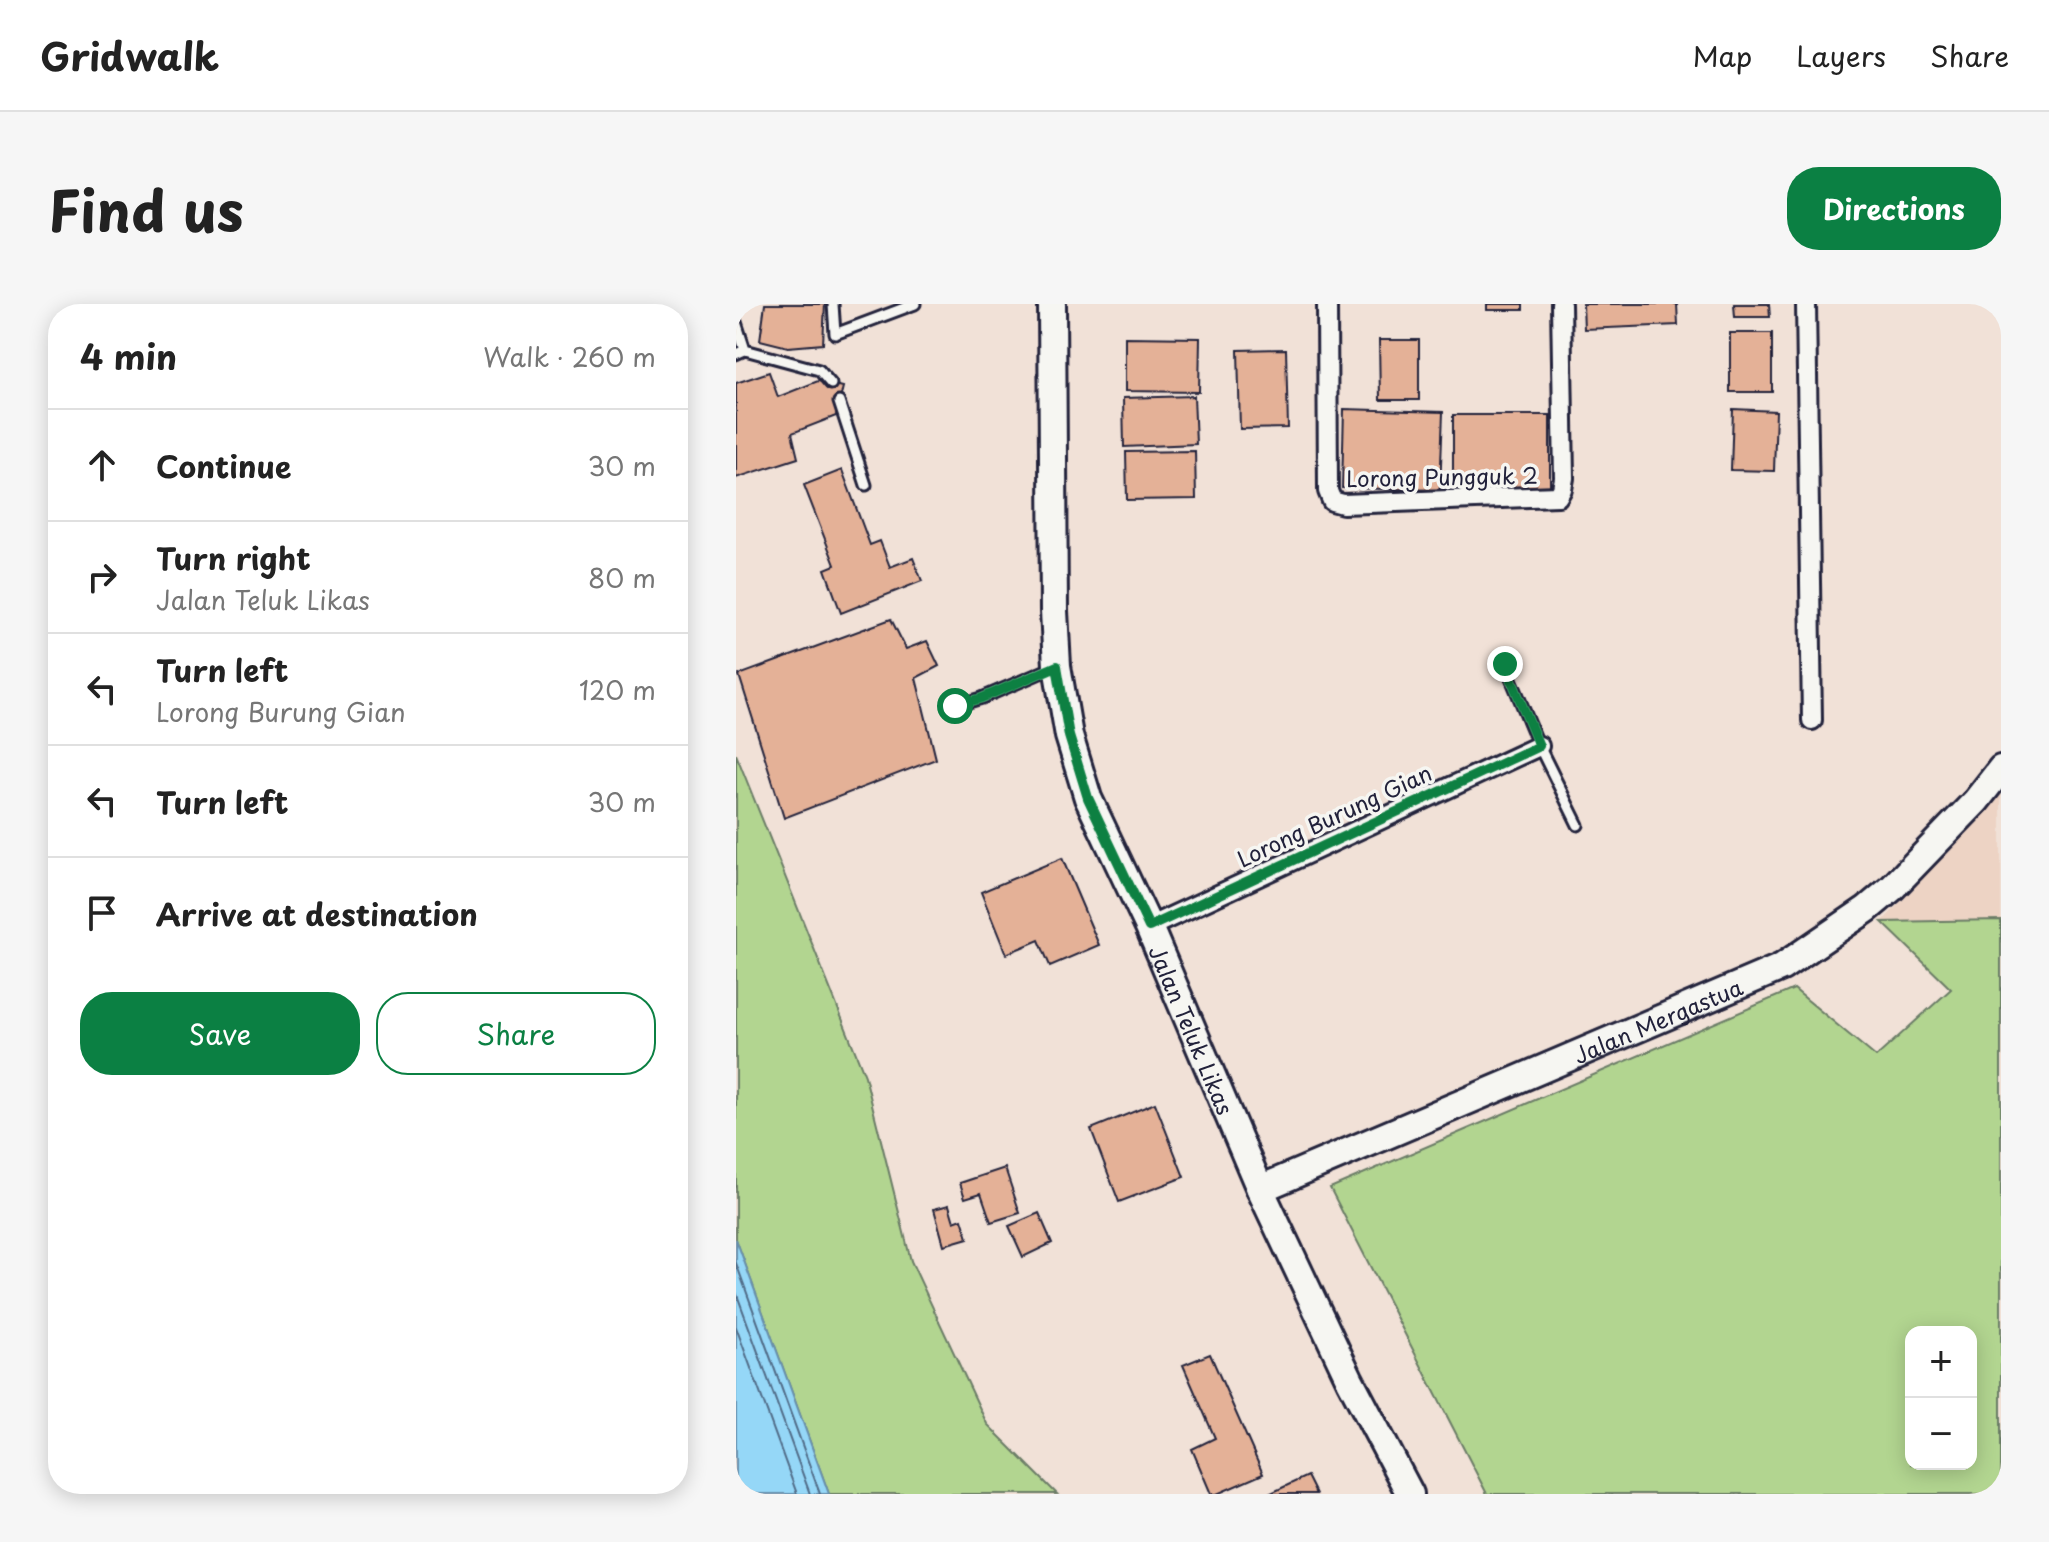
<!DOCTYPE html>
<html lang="en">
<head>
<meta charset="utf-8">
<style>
  :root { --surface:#fff; --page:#f6f6f6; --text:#222; --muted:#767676; --line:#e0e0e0; --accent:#0b8043 }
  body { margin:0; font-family:"Playpen Sans",sans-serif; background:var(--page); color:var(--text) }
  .controls { position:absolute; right:24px; bottom:24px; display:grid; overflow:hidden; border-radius:16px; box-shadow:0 4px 20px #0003 }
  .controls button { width:72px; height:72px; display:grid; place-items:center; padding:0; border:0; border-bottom:2px solid var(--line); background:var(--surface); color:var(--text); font:40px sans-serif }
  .stop { position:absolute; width:24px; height:24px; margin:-18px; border:6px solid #0b8043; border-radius:50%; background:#fff }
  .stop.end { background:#0b8043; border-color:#fff; box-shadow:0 2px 8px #0008 }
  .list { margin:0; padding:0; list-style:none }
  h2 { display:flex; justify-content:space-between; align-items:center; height:104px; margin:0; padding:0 32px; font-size:34px }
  h2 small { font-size:26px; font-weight:400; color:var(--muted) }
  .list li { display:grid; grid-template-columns:52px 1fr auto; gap:24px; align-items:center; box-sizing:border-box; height:112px; padding:0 32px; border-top:2px solid var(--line) }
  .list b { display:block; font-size:30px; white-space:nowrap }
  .list p { margin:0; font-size:26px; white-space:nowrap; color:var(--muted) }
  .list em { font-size:26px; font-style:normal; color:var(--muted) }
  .actions { display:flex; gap:16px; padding:24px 32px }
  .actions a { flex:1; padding:18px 0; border:2px solid var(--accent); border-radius:32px; text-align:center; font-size:28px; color:var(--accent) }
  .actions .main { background:var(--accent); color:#fff }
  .icon { flex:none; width:44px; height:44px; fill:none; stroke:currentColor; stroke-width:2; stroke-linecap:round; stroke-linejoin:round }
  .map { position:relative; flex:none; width:1265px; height:1190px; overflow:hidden; border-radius:32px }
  header { display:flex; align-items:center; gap:48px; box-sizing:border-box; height:112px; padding:0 40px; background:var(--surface); border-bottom:2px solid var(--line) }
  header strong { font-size:38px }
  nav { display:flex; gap:44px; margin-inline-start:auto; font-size:28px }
  .intro { display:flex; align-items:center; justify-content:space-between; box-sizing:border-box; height:192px; padding:0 48px }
  h1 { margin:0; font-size:56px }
  .button { padding:20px 36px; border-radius:32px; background:var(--accent); color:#fff; font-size:28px; font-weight:700 }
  main { display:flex; gap:48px; padding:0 48px }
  aside { flex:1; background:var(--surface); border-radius:32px; box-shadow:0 4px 20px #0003 }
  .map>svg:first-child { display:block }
</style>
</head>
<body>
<header>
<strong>Gridwalk</strong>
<nav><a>Map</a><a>Layers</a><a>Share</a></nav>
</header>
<div class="intro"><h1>Find us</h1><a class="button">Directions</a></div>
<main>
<aside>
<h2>4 min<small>Walk · 260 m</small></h2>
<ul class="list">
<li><svg class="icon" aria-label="ahead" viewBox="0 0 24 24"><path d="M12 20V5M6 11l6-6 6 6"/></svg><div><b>Continue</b></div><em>30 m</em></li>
<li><svg class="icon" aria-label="right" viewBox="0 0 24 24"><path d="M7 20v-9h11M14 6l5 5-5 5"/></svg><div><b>Turn right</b><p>Jalan Teluk Likas</p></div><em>80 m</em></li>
<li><svg class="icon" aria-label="left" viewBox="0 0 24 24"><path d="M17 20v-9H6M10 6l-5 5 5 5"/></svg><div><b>Turn left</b><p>Lorong Burung Gian</p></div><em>120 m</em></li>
<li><svg class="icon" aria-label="left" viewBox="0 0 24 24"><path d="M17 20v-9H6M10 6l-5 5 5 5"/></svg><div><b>Turn left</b></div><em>30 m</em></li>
<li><svg class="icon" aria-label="arrive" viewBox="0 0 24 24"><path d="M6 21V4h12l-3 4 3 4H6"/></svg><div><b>Arrive at destination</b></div></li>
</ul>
<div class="actions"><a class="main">Save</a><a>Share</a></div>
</aside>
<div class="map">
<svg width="1265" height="1190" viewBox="0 0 1265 1190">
  <rect width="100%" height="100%" fill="#f1e1d7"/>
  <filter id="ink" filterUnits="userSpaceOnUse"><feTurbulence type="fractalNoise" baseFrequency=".0125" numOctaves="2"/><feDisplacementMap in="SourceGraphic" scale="16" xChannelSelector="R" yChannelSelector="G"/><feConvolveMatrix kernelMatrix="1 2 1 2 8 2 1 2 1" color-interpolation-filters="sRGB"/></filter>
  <g filter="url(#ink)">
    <path fill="#edd3c4" d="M 1265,486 L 1265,616 L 1146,618 L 1251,504 Z"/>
    <path fill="#b2d590" stroke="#6a7c66" stroke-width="2" fill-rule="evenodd" d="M 0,450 L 129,772 L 175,957 L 251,1120 L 321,1190 L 93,1190 L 0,935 Z
      M 1265,616 L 1265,1190 L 751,1190 L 594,884 L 1058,685 L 1140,753 L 1215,685 L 1146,618 ZM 1235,1028 L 1235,1160 L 1175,1160 L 1175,1028 Z"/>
    <path fill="#95d7f7" stroke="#678fac" stroke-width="2" d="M 0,935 L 93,1190 L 0,1190 Z"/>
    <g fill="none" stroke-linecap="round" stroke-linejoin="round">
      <path stroke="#506a86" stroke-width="2" d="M 0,959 L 84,1190
        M 0,988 L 74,1190
        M 0,1023 L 61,1190"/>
    </g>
    <path fill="#e4b197" stroke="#22223b" stroke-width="2" d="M 29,0 L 89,0 L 87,40 L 52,43 L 24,36 Z
      M 751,0 L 787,0 L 787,6 L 751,6 Z
      M 847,0 L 941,0 L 942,21 L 848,25 Z
      M 998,0 L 1033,0 L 1034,13 L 999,13 Z
      M 994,29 L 1036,29 L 1036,88 L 994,88 Z
      M 389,33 L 464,34 L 463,88 L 389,87 Z
      M 643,36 L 683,36 L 683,96 L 644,96 Z
      M 550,45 L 552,124 L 504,125 L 502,46 Z
      M 33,68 L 42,93 L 82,77 L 107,83 L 100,112 L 56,129 L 62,154 L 0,174 L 0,79 Z
      M 458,92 L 460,140 L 388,143 L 387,94 Z
      M 608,105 L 707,108 L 704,186 L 606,184 Z
      M 997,105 L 1040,107 L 1038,167 L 995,166 Z
      M 717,111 L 814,111 L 814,185 L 717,185 Z
      M 459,147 L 460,195 L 391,196 L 390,148 Z
      M 106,166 L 134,241 L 144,237 L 154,263 L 177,254 L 186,277 L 105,309 L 89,265 L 99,261 L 68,181 Z
      M 155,315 L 170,345 L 191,337 L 203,362 L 180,374 L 200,455 L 48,514 L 3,371 Z
      M 326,554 L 363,641 L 314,662 L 303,636 L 270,650 L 245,588 Z
      M 419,799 L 448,873 L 383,898 L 355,825 Z
      M 269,864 L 284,909 L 255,918 L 245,889 L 229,894 L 224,879 Z
      M 213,901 L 218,918 L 226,915 L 232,934 L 208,941 L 198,905 Z
      M 303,909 L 316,939 L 287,953 L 273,922 Z
      M 474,1050 L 527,1170 L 481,1190 L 475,1190 L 456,1145 L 479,1134 L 447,1061 Z
      M 571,1172 L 580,1190 L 533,1190 Z"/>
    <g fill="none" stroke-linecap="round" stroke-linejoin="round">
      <defs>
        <path id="lane" d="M 97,0 L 99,30 L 179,0
          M 0,18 L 9,46
          M 0,50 L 9,46 L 83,66 L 95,80
          M 103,98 L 130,181
          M 769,360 L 803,442 L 842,521
          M 219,402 L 246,394 L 318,363"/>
        <path id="street" d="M 591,0 L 592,187 L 596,197 L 607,200 L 822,192 L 826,185 L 828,174 L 825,0
          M 1070,0 L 1076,416
          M 413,623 L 803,442"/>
        <g id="secondary">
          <path id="s1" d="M 316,0 L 318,307 L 321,362 L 333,432 L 352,494 L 413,623 L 524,885 L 614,1076 L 674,1190"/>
          <path id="s2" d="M 524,885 L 1046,663 L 1131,605 L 1156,584 L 1240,497 L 1265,465"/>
        </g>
      </defs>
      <use href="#lane" stroke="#22223b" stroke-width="15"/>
      <use href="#street" stroke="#22223b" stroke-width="24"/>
      <use href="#secondary" stroke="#22223b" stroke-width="32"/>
      <use href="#lane" stroke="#f6f6f2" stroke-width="9"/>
      <use href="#street" stroke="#f6f6f2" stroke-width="18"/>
      <use href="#secondary" stroke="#f6f6f2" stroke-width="26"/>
    </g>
  </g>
  <g fill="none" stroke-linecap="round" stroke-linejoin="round" filter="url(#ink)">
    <path stroke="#0b8043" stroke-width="10" d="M 219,402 L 246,394 L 321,362 L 333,432 L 352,494 L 413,623 L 803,442 L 769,360"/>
  </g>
  <g text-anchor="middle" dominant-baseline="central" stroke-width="7" stroke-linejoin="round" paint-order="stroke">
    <g font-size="22" fill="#22223b" stroke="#f6f6f2">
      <text transform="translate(706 172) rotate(-1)">Lorong Pungguk 2</text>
      <text transform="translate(598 511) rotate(-25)">Lorong Burung Gian</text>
      <text stroke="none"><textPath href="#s2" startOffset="432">Jalan Mergastua</textPath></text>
      <text stroke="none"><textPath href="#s1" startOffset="752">Jalan Teluk Likas</textPath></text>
    </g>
  </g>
</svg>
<div class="controls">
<button>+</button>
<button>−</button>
</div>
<div class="stop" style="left:219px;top:402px"></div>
<div class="stop end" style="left:769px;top:360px"></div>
</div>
</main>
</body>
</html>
